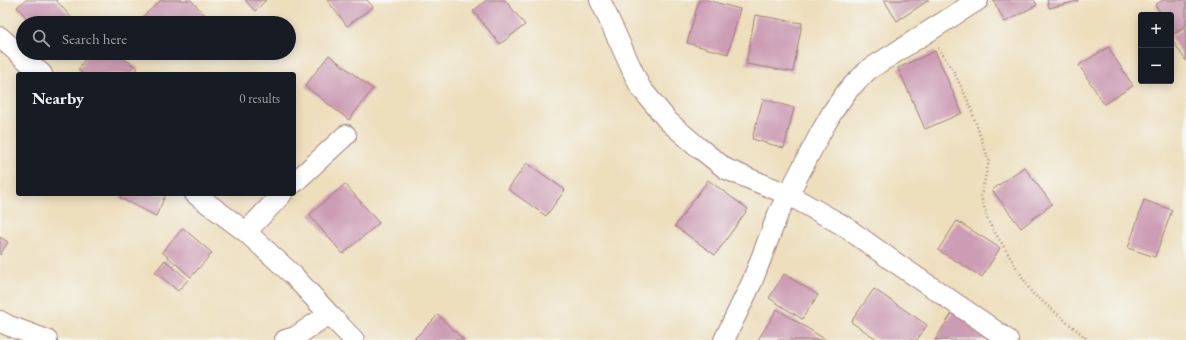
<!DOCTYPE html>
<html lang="en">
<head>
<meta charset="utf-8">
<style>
  :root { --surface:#171b24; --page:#242831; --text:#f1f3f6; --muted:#9ea1a6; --line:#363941 }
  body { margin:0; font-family:"EB Garamond",serif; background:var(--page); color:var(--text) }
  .controls { position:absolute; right:12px; top:12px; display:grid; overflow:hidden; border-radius:4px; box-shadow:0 2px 10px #0003 }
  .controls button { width:36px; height:36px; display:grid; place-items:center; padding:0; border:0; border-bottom:1px solid var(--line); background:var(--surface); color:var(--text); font:20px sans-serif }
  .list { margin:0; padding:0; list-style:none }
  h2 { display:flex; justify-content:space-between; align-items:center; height:52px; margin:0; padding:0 16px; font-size:17px }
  h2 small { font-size:13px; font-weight:400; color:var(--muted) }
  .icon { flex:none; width:22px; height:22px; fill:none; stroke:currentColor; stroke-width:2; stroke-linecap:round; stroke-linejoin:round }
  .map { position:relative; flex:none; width:1186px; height:340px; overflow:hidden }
  .search { position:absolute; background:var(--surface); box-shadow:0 2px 10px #0003; left:16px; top:16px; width:280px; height:44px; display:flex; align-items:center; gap:10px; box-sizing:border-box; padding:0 14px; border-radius:22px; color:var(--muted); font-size:15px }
  .panel { position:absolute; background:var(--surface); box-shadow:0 2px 10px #0003; left:16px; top:72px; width:280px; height:124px; border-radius:4px }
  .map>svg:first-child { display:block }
</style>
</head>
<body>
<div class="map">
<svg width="1186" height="340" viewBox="0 0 1186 340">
  <rect width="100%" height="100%" fill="#f6f6f2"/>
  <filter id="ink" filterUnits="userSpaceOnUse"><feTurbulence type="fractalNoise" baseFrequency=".025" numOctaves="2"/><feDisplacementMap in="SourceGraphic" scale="8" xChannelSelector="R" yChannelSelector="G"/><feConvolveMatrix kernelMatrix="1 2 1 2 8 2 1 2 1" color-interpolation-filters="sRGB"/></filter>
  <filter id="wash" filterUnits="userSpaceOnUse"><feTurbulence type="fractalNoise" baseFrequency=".012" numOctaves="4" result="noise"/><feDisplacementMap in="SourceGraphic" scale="16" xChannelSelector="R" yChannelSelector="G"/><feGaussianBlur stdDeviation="0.9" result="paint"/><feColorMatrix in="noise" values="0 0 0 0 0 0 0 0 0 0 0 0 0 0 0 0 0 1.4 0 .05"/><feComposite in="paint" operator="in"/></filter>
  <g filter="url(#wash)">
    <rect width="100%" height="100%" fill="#eddebc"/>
    <g id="blocks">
      <path fill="#cc9cb4" d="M 26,0 L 56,0 L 76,23 L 31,23 L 17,7 Z
        M 161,0 L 191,0 L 208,19 L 203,23 L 136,23 Z
        M 245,0 L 266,0 L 255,11 Z
        M 327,0 L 367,0 L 373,7 L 347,26 Z
        M 487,0 L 505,0 L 525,25 L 500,44 L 473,11 Z
        M 699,0 L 707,0 L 740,9 L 728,54 L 687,43 Z
        M 884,0 L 929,0 L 897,21 Z
        M 993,0 L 1034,0 L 1037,5 L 1005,22 Z
        M 1047,0 L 1078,0 L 1078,1 L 1049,8 Z
        M 1163,0 L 1186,0 L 1186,25 L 1174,33 L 1171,29 L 1171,15 L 1162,15 L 1155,5 Z
        M 755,15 L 802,23 L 793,72 L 746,64 Z
        M 1186,27 L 1186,61 L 1171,38 L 1171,37 Z
        M 1108,47 L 1133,86 L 1104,104 L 1079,65 Z
        M 935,51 L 962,113 L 925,129 L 898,68 Z
        M 89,53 L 115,53 L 138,68 L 133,74 L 84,74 L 78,70 Z
        M 329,55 L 373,89 L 349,120 L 305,86 Z
        M 763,99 L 794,108 L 784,148 L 752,139 Z
        M 527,163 L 565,190 L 546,216 L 508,189 Z
        M 1024,167 L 1052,204 L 1021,228 L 992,190 Z
        M 708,180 L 748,209 L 715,255 L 675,226 Z
        M 345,184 L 379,223 L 343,254 L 309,215 Z
        M 122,194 L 166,194 L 156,216 L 120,198 Z
        M 1144,200 L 1172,210 L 1155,257 L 1128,248 Z
        M 957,221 L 1000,248 L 982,277 L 938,250 Z
        M 183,228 L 212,253 L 191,277 L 162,252 Z
        M 0,237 L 8,242 L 0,255 Z
        M 165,260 L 188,280 L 178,291 L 155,272 Z
        M 784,274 L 818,295 L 802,319 L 769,298 Z
        M 874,289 L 927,325 L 917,340 L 878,340 L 851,322 Z
        M 777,309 L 826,340 L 758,340 Z
        M 954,310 L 996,340 L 935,340 Z
        M 438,315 L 464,340 L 413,340 Z"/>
    </g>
  </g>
  <g filter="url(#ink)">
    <use href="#blocks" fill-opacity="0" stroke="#9c7e74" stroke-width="1"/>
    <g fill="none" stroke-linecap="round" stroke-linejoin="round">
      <defs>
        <path id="minor" d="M 600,0 L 640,87 L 668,121 L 698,147 L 726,169 L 789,195 L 844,226 L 893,261 L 980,320 L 1008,340
          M 0,37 L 42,74
          M 294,183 L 346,135
          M 195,194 L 246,232 L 292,274 L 329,314
          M 246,232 L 282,194
          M 0,321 L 7,325 L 47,340
          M 285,340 L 295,337 L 329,314 L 354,340
          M 724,340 L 752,282 L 778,214 L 821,132 L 833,111 L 848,90 L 868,70 L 978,0"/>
      </defs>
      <use href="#minor" stroke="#9c7e74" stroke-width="22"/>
      <path stroke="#9c7e74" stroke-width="2.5" stroke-dasharray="1 3" stroke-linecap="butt" d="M 938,48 L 954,72 L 969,103 L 989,161 L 981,196 L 988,221 L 1032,293 L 1085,337 L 1086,340"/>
      <use href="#minor" stroke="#fff" stroke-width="20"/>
    </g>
  </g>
</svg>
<div class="controls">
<button>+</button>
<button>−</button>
</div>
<div class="search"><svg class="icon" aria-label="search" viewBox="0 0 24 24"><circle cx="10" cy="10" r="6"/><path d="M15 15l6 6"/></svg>Search here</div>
<section class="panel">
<h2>Nearby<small>0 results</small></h2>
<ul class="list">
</ul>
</section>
</div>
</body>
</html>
